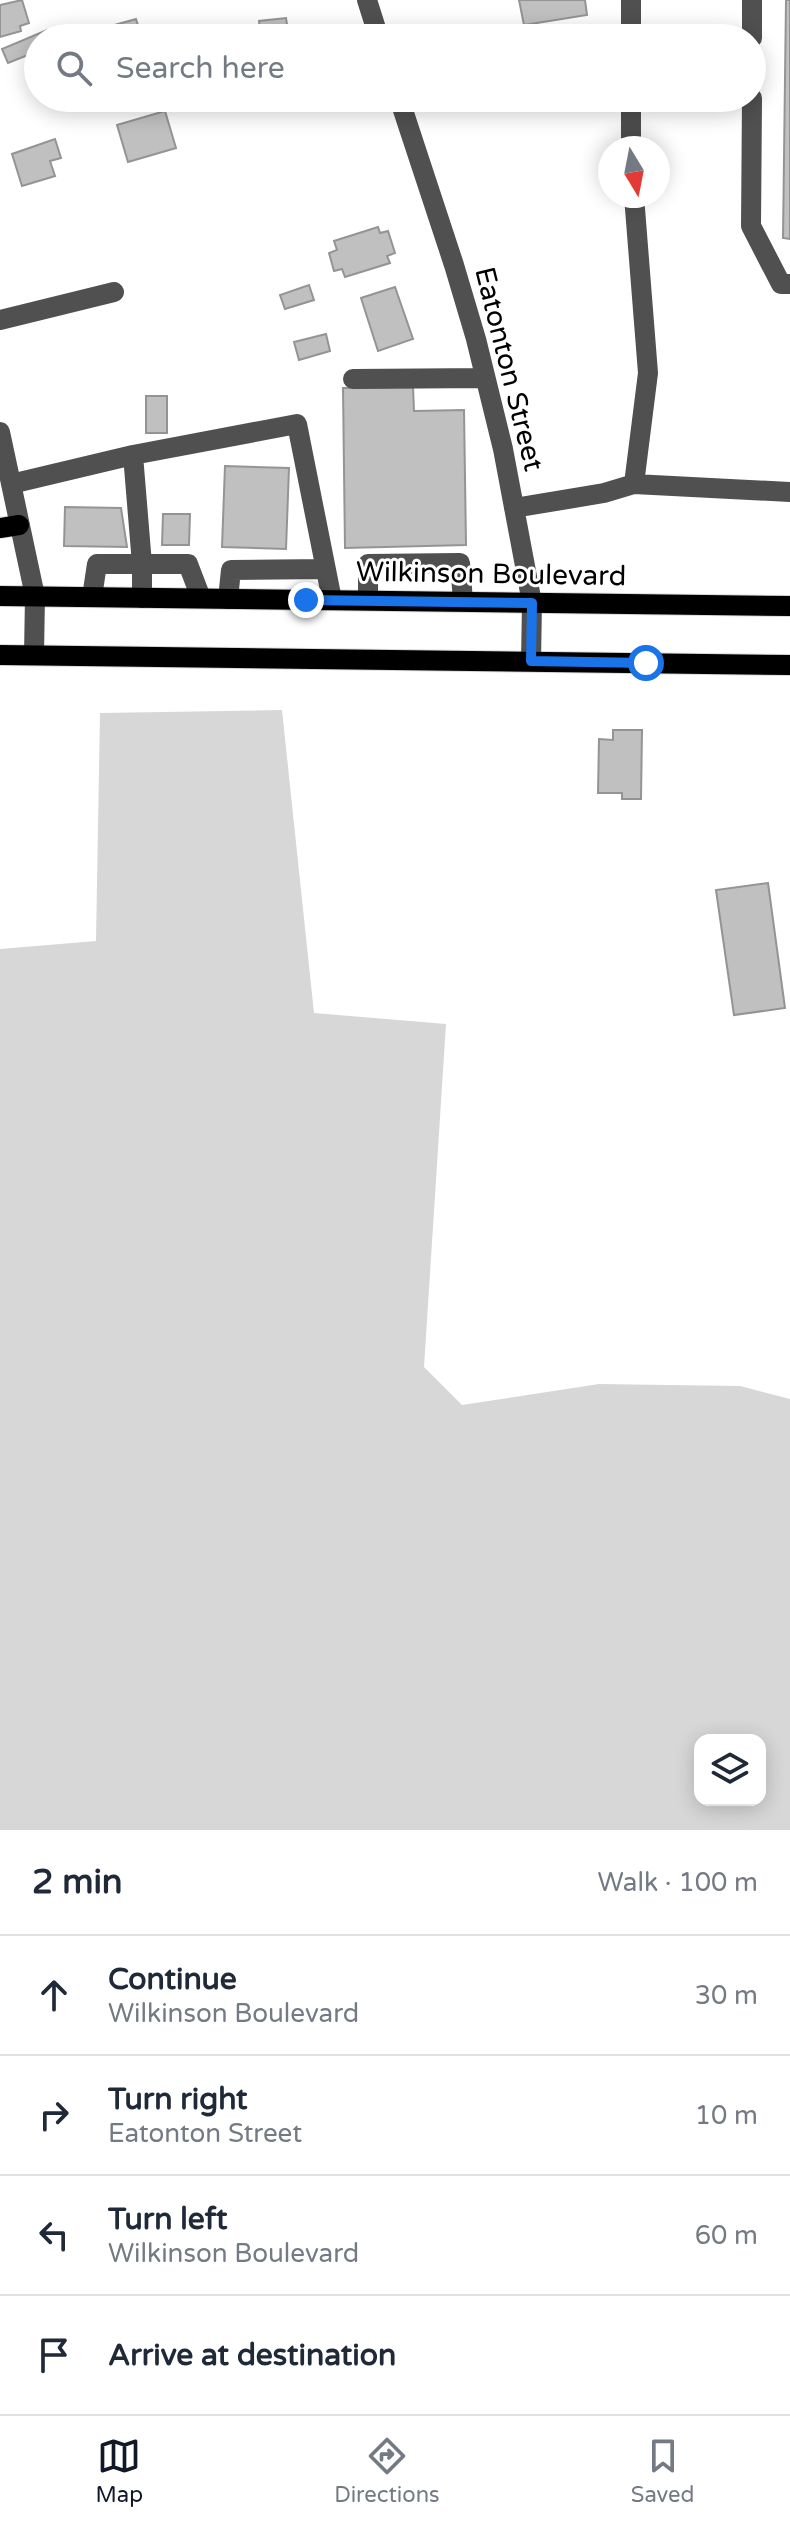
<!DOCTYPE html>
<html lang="en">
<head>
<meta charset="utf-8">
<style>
  :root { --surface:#fff; --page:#f2f2f3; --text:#1f2937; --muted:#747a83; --line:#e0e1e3; --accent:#111827 }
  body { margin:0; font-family:"Varela Round",sans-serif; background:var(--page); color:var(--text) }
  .controls { position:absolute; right:24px; bottom:24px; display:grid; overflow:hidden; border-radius:16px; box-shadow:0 4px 20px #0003 }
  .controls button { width:72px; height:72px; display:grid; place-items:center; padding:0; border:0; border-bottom:2px solid var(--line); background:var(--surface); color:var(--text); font:40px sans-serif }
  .compass { position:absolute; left:598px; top:136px; width:72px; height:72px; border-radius:50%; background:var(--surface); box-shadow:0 4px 20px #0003; rotate:170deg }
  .stop { position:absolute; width:24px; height:24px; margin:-18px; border:6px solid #1a73e8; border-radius:50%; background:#fff }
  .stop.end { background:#1a73e8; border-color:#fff; box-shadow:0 2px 8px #0008 }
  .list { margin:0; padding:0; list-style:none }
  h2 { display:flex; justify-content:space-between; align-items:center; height:104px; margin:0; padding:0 32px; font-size:34px }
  h2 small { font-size:26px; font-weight:400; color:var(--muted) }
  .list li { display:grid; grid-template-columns:52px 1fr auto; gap:24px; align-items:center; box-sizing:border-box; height:120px; padding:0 32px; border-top:2px solid var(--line) }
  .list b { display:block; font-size:30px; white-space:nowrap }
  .list p { margin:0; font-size:26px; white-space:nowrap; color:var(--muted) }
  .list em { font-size:26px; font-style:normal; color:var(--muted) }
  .icon { flex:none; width:44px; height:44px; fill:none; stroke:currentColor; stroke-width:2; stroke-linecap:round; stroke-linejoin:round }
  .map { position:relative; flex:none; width:790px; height:1830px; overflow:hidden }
  .search { position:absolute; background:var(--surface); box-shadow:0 4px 20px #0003; left:24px; right:24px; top:24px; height:88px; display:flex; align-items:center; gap:20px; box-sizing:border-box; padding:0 28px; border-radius:44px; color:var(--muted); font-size:30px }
  .sheet { height:584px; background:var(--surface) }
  nav { display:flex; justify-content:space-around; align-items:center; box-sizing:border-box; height:112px; border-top:2px solid var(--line); background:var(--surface); font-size:22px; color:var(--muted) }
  nav a { display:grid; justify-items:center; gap:4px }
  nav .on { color:var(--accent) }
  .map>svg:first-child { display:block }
</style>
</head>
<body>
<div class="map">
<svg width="790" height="1830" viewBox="0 0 790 1830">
  <rect width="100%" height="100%" fill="#fff"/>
  <path fill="#d7d7d7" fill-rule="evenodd" d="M 282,710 L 314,1013 L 446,1024 L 424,1367 L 462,1405 L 599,1384 L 740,1386 L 790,1399 L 790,1830 L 0,1830 L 0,949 L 96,941 L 100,713 ZM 700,1740 L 760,1740 L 760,1800 L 700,1800 Z"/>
  <path fill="#c0c0c0" stroke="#949494" stroke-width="2" d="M 22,0 L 29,23 L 20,26 L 21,31 L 0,37 L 0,5 Z
    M 519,0 L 585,0 L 587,15 L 524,25 Z
    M 786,0 L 790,0 L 790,239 L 783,238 Z
    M 286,18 L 289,38 L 261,38 L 259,21 Z
    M 136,19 L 142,38 L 95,38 L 93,31 Z
    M 47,30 L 50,38 L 38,38 L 38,51 L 8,63 L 2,49 Z
    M 165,111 L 176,148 L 128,162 L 117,125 Z
    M 55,139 L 61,158 L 50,161 L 55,176 L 22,186 L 12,154 Z
    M 378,227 L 380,233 L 388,231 L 395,253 L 387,256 L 390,263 L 345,277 L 342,269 L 334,271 L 329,253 L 337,250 L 334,241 Z
    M 309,285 L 314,300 L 285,309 L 280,295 Z
    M 395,287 L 413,339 L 378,351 L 361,298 Z
    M 326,334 L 330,351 L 299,360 L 294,342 Z
    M 413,387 L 414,411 L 464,410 L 466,545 L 345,548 L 343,388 Z
    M 146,396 L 167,396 L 167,433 L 146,433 Z
    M 225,466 L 289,468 L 286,549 L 222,547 Z
    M 65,507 L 121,508 L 127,547 L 64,546 Z
    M 163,514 L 190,514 L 189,545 L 162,545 Z
    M 613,730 L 642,730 L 641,799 L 622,799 L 622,793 L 598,793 L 599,739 L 613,740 Z
    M 768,883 L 785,1008 L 734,1015 L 716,890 Z"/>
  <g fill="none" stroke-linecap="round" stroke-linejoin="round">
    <defs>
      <path id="major" d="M 0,528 L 19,525
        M 0,596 L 790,606
        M 0,655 L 790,665"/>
    </defs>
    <use href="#major" stroke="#dbdbdb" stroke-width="22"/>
    <path stroke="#505050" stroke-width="20" d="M 367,0 L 379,38
      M 631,38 L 631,0
      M 752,38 L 752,0
      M 399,98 L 454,265 L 476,339 L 503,449 L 532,603 L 531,661
      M 752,98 L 751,226 L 781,284 L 790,284
      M 631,148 L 631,98
      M 634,196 L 648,373 L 634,484 L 790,492
      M 0,320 L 114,292
      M 353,379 L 485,378
      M 0,432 L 35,596 L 34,655
      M 133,455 L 142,564 L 142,598
      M 11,484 L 133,455 L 297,424 L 332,600
      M 514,508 L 604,493 L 634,484
      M 92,597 L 97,564 L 188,564 L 201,598
      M 228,599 L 231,570 L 326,569
      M 368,600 L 368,564 L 460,563 L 463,601"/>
    <use href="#major" stroke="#000" stroke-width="20"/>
  </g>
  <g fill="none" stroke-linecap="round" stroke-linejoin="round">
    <path stroke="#1a73e8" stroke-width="10" d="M 306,600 L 532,603 L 531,661 L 646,663"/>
  </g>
  <g text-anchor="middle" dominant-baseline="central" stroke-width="6" stroke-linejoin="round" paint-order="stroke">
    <g font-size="28" fill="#000" stroke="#fff">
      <text transform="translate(509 369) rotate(76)">Eatonton Street</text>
      <text transform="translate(491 574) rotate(1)">Wilkinson Boulevard</text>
    </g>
  </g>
</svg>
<div class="controls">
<button><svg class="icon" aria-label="layers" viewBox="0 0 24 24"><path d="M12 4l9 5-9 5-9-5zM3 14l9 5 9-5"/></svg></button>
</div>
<svg class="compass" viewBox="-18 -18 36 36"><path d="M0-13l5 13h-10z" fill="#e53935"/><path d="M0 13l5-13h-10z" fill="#747a83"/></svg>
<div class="stop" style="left:646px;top:663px"></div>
<div class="stop end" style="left:306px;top:600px"></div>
<div class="search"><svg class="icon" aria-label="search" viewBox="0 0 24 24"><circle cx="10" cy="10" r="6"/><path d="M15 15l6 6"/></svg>Search here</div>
</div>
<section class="sheet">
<h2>2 min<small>Walk · 100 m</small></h2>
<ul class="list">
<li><svg class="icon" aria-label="ahead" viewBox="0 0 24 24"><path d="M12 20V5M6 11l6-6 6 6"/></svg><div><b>Continue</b><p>Wilkinson Boulevard</p></div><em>30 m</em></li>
<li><svg class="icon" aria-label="right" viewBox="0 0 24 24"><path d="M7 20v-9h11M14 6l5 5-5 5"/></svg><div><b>Turn right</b><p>Eatonton Street</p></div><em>10 m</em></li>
<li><svg class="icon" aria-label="left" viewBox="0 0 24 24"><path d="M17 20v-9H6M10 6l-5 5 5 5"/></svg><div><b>Turn left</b><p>Wilkinson Boulevard</p></div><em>60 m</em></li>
<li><svg class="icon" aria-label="arrive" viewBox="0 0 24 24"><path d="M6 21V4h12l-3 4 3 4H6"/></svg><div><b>Arrive at destination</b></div></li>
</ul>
</section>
<nav>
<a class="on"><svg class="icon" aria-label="map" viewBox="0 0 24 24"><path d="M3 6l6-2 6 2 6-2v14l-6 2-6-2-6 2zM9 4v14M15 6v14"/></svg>Map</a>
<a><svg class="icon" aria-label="directions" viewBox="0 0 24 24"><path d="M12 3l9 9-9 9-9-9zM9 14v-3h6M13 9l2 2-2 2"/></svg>Directions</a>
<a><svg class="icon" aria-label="saved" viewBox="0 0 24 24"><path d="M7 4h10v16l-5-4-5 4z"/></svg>Saved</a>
</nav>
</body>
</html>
